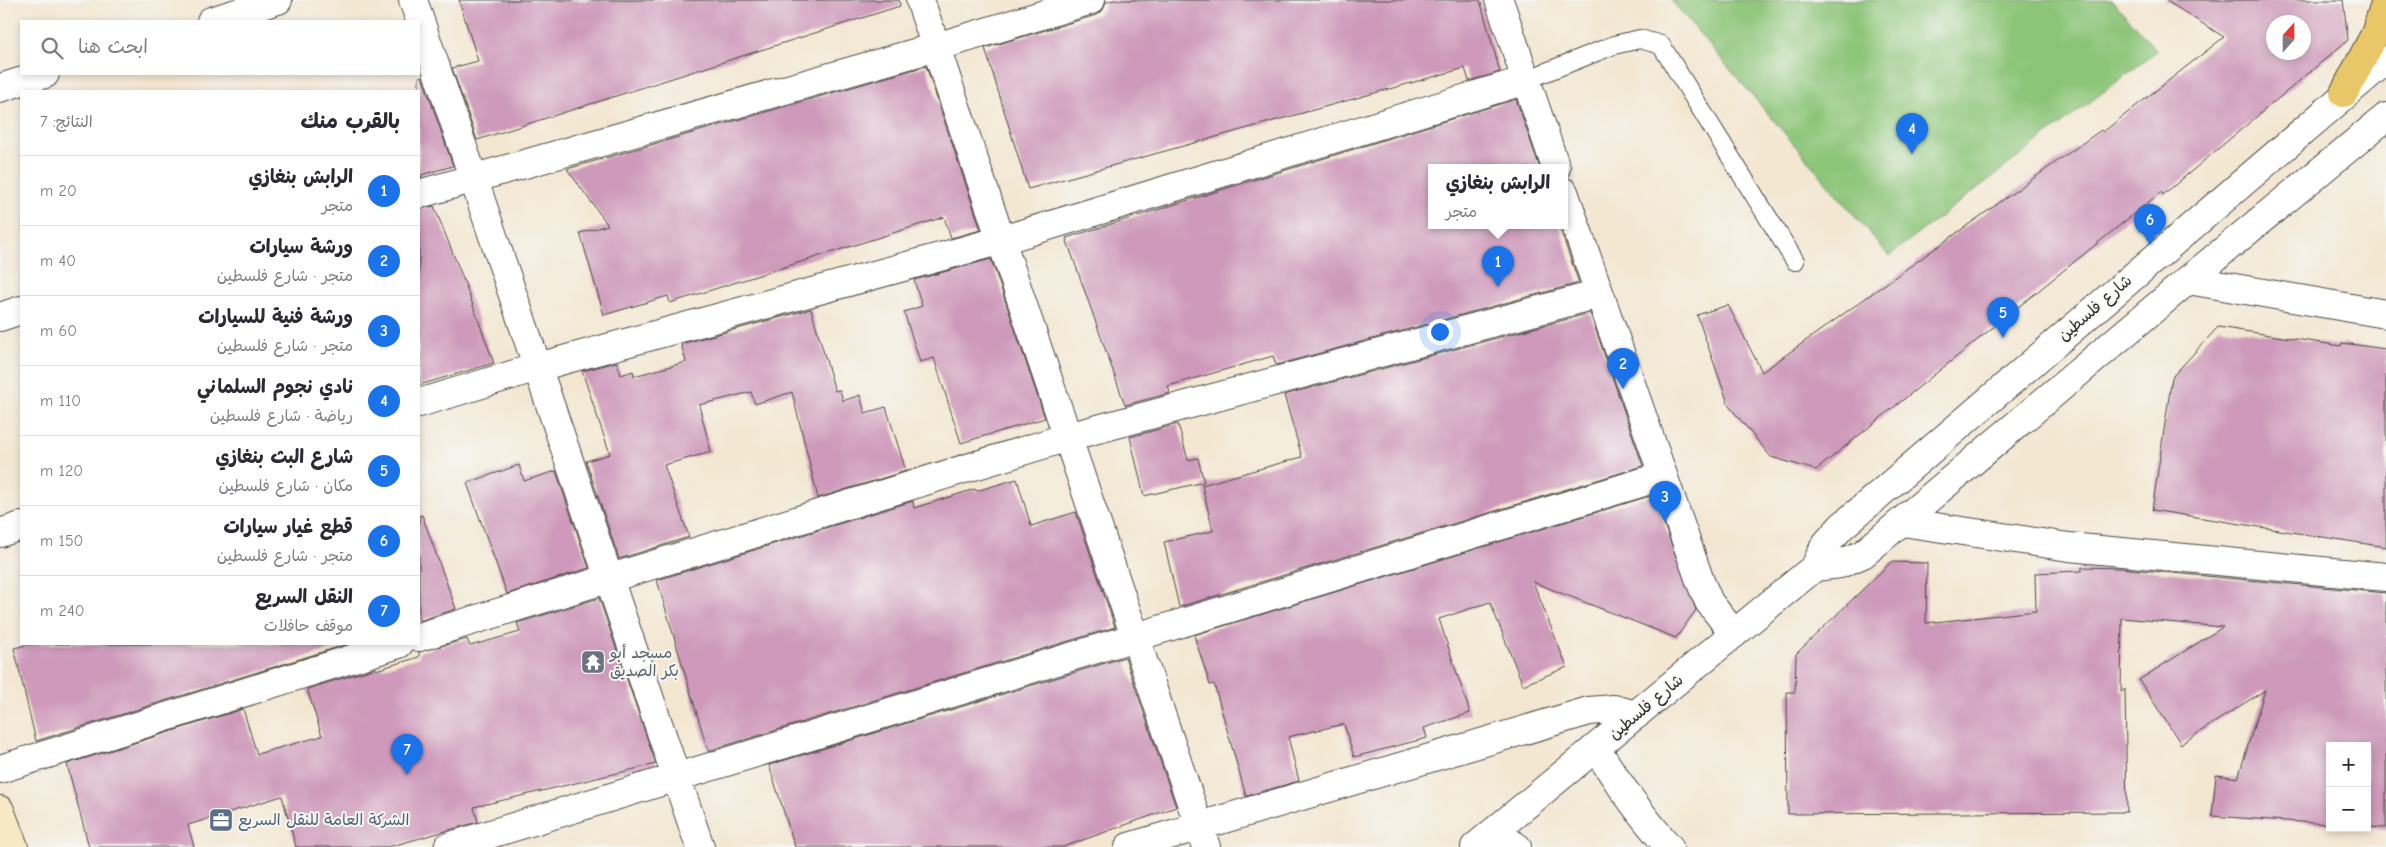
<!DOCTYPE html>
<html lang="ar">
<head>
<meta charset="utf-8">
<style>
  :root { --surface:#fff; --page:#f2f2f3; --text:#2b2b33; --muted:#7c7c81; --line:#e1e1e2; --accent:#1a73e8 }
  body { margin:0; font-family:"Comic Neue","Playpen Sans Arabic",sans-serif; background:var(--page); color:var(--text); direction:rtl }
  .controls { position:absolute; right:15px; bottom:15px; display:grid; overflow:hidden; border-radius:0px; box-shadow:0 2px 8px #0003 }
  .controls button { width:45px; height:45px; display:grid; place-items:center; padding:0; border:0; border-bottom:1px solid var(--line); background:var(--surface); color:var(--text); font:25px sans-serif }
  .compass { position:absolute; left:2266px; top:15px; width:45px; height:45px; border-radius:50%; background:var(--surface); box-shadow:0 2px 8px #0003; rotate:21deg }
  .you { position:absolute; left:1439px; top:331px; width:18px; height:18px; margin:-12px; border:4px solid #fff; border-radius:50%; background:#1a73e8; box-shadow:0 0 0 8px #1a73e833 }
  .badge { display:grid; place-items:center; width:32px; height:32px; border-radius:50%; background:var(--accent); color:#fff; font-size:16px; font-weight:700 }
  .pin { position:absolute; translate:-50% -41px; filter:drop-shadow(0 1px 2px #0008) }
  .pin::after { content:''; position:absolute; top:26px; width:18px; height:15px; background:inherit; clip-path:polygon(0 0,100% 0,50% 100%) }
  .popup { position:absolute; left:1428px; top:164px; width:140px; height:65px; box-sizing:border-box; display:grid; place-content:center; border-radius:0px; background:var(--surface); filter:drop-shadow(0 1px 4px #0005); font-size:16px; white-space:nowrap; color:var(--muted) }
  .popup b { font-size:19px; color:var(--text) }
  .popup::after { content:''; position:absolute; left:50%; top:100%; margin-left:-10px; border:10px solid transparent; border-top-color:var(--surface) }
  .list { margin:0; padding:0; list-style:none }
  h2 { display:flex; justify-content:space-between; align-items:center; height:65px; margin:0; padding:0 20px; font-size:21px }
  h2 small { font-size:16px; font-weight:400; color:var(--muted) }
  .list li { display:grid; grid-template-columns:32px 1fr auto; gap:15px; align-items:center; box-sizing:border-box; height:70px; padding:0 20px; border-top:1px solid var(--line) }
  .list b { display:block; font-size:19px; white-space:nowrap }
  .list p { margin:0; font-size:16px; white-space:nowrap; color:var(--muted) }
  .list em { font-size:16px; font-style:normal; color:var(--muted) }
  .icon { flex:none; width:28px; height:28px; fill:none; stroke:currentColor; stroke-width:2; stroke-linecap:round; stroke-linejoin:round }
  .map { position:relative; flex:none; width:2386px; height:847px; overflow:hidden; direction:ltr }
  .search { position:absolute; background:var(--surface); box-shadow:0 2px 8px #0003; left:20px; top:20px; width:400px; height:55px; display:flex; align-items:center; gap:12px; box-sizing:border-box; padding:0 18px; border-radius:0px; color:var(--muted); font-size:19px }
  .panel { position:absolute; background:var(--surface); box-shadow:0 2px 8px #0003; left:20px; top:90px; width:400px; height:555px; border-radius:0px; direction:rtl }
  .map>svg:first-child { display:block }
</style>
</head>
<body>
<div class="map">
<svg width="2386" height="847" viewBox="0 0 2386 847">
  <rect width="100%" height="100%" fill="#f6f6f2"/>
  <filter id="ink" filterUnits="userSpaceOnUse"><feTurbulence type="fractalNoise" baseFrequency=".02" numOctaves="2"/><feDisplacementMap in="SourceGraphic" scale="10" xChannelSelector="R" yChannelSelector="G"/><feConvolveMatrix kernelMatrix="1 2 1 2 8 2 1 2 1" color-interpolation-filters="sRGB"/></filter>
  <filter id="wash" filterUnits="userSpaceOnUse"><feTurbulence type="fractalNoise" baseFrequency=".0096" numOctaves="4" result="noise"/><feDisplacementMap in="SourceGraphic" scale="20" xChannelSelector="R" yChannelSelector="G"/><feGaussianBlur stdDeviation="1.12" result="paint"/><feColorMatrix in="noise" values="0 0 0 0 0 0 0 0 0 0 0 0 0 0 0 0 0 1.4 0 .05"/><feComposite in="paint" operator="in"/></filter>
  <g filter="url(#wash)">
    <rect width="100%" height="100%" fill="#f3e7d2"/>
    <path fill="#8cc578" stroke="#5c7852" d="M 1671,0 L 2112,0 L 2157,51 L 1889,256 Z"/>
    <g id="blocks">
      <path fill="#ce99ba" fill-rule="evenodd" d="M 459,0 L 899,0 L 900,6 L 477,140 L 452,68 L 478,61 Z
        M 1114,0 L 1480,0 L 1500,72 L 1469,81 L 1465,68 L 1028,189 L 985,48 L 1096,15 L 1103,10 L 1106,2 Z
        M 2165,0 L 2343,0 L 2348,40 L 2163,195 L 2161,192 L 1816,470 L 1771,457 L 1729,406 L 1697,315 L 1728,305 L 1762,372 L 2101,130 L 2103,132 L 2224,37 ZM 2274,22 L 2304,22 L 2304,52 L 2274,52 Z
        M 926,66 L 981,230 L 951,238 L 944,217 L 670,303 L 668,296 L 604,315 L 580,233 L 608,225 L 567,169 Z
        M 422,76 L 453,166 L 421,175 L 422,177 L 419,178 L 419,77 Z
        M 1516,99 L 1540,168 L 1432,168 L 1432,226 L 1559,226 L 1579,283 L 1276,365 L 1273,356 L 1168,386 L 1170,393 L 1125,405 L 1066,238 Z
        M 434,206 L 464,281 L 494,363 L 419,385 L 419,209 Z
        M 991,259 L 1045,418 L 961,443 L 934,358 L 920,362 L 904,312 L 922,306 L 914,280 Z
        M 811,309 L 835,391 L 840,390 L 843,401 L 860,395 L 865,413 L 886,407 L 906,471 L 818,498 L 792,392 L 755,404 L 751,392 L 699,405 L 711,452 L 664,465 L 689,537 L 619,559 L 586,461 L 610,454 L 582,371 L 617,362 L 621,375 L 633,371 L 634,376 L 686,362 L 681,344 Z
        M 1590,313 L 1643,466 L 1179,607 L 1164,542 L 1213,531 L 1202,485 L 1302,457 L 1284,395 Z
        M 2218,327 L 2341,346 L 2342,343 L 2386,349 L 2386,547 L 2152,510 L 2172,377 Z
        M 1178,424 L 1188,460 L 1198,458 L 1204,482 L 1144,496 L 1130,437 Z
        M 519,465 L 524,481 L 556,471 L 589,568 L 507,594 L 467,483 Z
        M 1017,479 L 1031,526 L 1076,512 L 1115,627 L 708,751 L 657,580 L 913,501 L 914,508 L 975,489 L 976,491 Z
        M 1653,495 L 1696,610 L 1676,638 L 1533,582 L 1567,667 L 1523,685 L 1490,602 L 1439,619 L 1470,713 L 1424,728 L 1427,738 L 1354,757 L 1344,724 L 1288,737 L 1299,781 L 1246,796 L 1214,684 L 1210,685 L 1194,635 Z
        M 422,515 L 456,609 L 419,621 L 419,516 Z
        M 1891,562 L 1927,563 L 1926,623 L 2036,611 L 2035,573 L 2082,571 L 2082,567 L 2120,568 L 2386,593 L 2386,828 L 2367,827 L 2367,746 L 2330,746 L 2330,824 L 2212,816 L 2216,775 L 2238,778 L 2265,690 L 2181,744 L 2139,680 L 2223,627 L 2122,618 L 2121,692 L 2125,689 L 2127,812 L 1788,814 L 1787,692 L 1795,692 L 1796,654 Z
        M 599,598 L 656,764 L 474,807 L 478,822 L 388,847 L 296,847 L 282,796 L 188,825 L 194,847 L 89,847 L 67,764 L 243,709 L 257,754 L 322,736 L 307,689 L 376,668 L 376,670 L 419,657 L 419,652 L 467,639 L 470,646 L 520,632 L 517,623 Z
        M 31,644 L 348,644 L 36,741 L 14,648 Z
        M 1125,657 L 1176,807 L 1063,847 L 795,847 L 769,765 Z"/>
    </g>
  </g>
  <g filter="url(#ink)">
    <use href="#blocks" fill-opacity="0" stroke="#494744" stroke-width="1"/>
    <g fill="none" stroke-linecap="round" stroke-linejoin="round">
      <defs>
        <path id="service" d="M 1526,80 L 1614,45 L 1640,39 L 1661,45 L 1795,261"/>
        <path id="minor" d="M 413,0 L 700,847
          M 920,0 L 1206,847
          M 1499,0 L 1556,168
          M 211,21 L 278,0
          M 0,88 L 45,74
          M 1564,192 L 1700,581 L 1709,602 L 1734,634
          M 419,194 L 936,47 L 1091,0
          M 2188,280 L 2386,314
          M 0,317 L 21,310
          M 419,403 L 538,367 L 1002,240 L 1526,80
          M 1902,522 L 2069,547 L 2386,577
          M 0,533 L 21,526
          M 419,637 L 1068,437 L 1599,294
          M 1596,748 C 1618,783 1641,816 1669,847
          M 0,769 L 399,644
          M 1494,832 L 1517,847
          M 448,847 L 1663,476
          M 1129,847 L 1589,711 L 1614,709 L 1636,715"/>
        <path id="tertiary" d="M 1815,567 L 1840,564 L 1863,554 L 2188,280 L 2386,117
          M 1475,847 L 1815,567 L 1825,545 L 1841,527 L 2386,60"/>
        <path id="secondary" d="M 0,810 L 14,847"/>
        <path id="primary" d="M 2344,93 L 2375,34 L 2386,0"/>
      </defs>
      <use href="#service" stroke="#494744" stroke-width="20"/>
      <use href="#minor" stroke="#494744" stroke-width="30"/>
      <use href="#tertiary" stroke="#494744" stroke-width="30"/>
      <use href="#secondary" stroke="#494744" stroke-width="30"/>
      <use href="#primary" stroke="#494744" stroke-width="30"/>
      <use href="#service" stroke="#fff" stroke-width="18"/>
      <use href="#minor" stroke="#fff" stroke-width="28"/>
      <use href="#tertiary" stroke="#fff" stroke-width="28"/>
      <use href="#secondary" stroke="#f6e9c3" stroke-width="28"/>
      <use href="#primary" stroke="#e9c769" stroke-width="28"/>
    </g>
  </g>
  <defs>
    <symbol id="temple-square" viewBox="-11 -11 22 22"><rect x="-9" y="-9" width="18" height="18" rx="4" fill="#6b7280" stroke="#f6f6f2"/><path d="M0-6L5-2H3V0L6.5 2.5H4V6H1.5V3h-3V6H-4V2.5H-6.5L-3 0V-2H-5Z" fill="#fff"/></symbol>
    <symbol id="office-square" viewBox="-11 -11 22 22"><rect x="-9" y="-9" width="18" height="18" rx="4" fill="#5c6f8a" stroke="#f6f6f2"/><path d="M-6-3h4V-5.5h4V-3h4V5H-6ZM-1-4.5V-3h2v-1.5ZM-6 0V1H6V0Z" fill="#fff"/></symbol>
  </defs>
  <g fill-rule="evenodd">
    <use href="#temple-square" x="579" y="648" width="28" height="28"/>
    <use href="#office-square" x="207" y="806" width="28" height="28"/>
  </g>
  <g text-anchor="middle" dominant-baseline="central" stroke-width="4" stroke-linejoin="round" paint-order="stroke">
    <g font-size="16" fill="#2b2b2b" stroke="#f6f6f2">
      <text transform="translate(2095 308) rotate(-41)">شارع فلسطين</text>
      <text transform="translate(1646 707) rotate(-40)">شارع فلسطين</text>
    </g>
    <g font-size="16" fill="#5b616d" stroke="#f6f6f2" text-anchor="start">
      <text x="610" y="653">مسجد أبو<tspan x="610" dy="18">بكر الصديق</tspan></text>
    </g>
    <g font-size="16" fill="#4e5e75" stroke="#f6f6f2" text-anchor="start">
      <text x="238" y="820">الشركة العامة للنقل السريع</text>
    </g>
  </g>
</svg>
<div class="controls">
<button>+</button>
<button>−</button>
</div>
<svg class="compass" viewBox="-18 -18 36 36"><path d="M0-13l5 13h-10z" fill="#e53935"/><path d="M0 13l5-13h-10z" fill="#7c7c81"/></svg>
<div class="you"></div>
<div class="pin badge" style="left:1498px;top:287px">1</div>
<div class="popup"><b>الرابش بنغازي</b>متجر</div>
<div class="pin badge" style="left:1623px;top:389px">2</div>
<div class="pin badge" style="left:1665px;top:522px">3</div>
<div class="pin badge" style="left:1912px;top:154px">4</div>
<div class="pin badge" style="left:2003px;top:338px">5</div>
<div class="pin badge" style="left:2150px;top:245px">6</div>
<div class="pin badge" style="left:407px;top:775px">7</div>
<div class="search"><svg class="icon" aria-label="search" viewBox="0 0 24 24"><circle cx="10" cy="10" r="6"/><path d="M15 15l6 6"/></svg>ابحث هنا</div>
<section class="panel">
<h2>بالقرب منك<small>النتائج: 7</small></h2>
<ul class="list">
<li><span class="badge">1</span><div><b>الرابش بنغازي</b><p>متجر</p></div><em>20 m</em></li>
<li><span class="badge">2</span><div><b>ورشة سيارات</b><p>متجر · شارع فلسطين</p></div><em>40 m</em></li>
<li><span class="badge">3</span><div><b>ورشة فنية للسيارات</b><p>متجر · شارع فلسطين</p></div><em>60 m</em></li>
<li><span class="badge">4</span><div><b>نادي نجوم السلماني</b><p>رياضة · شارع فلسطين</p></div><em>110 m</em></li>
<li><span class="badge">5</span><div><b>شارع البث بنغازي</b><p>مكان · شارع فلسطين</p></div><em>120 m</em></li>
<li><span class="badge">6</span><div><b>قطع غيار سيارات</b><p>متجر · شارع فلسطين</p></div><em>150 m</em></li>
<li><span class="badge">7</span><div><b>النقل السريع</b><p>موقف حافلات</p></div><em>240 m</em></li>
</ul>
</section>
</div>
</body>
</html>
